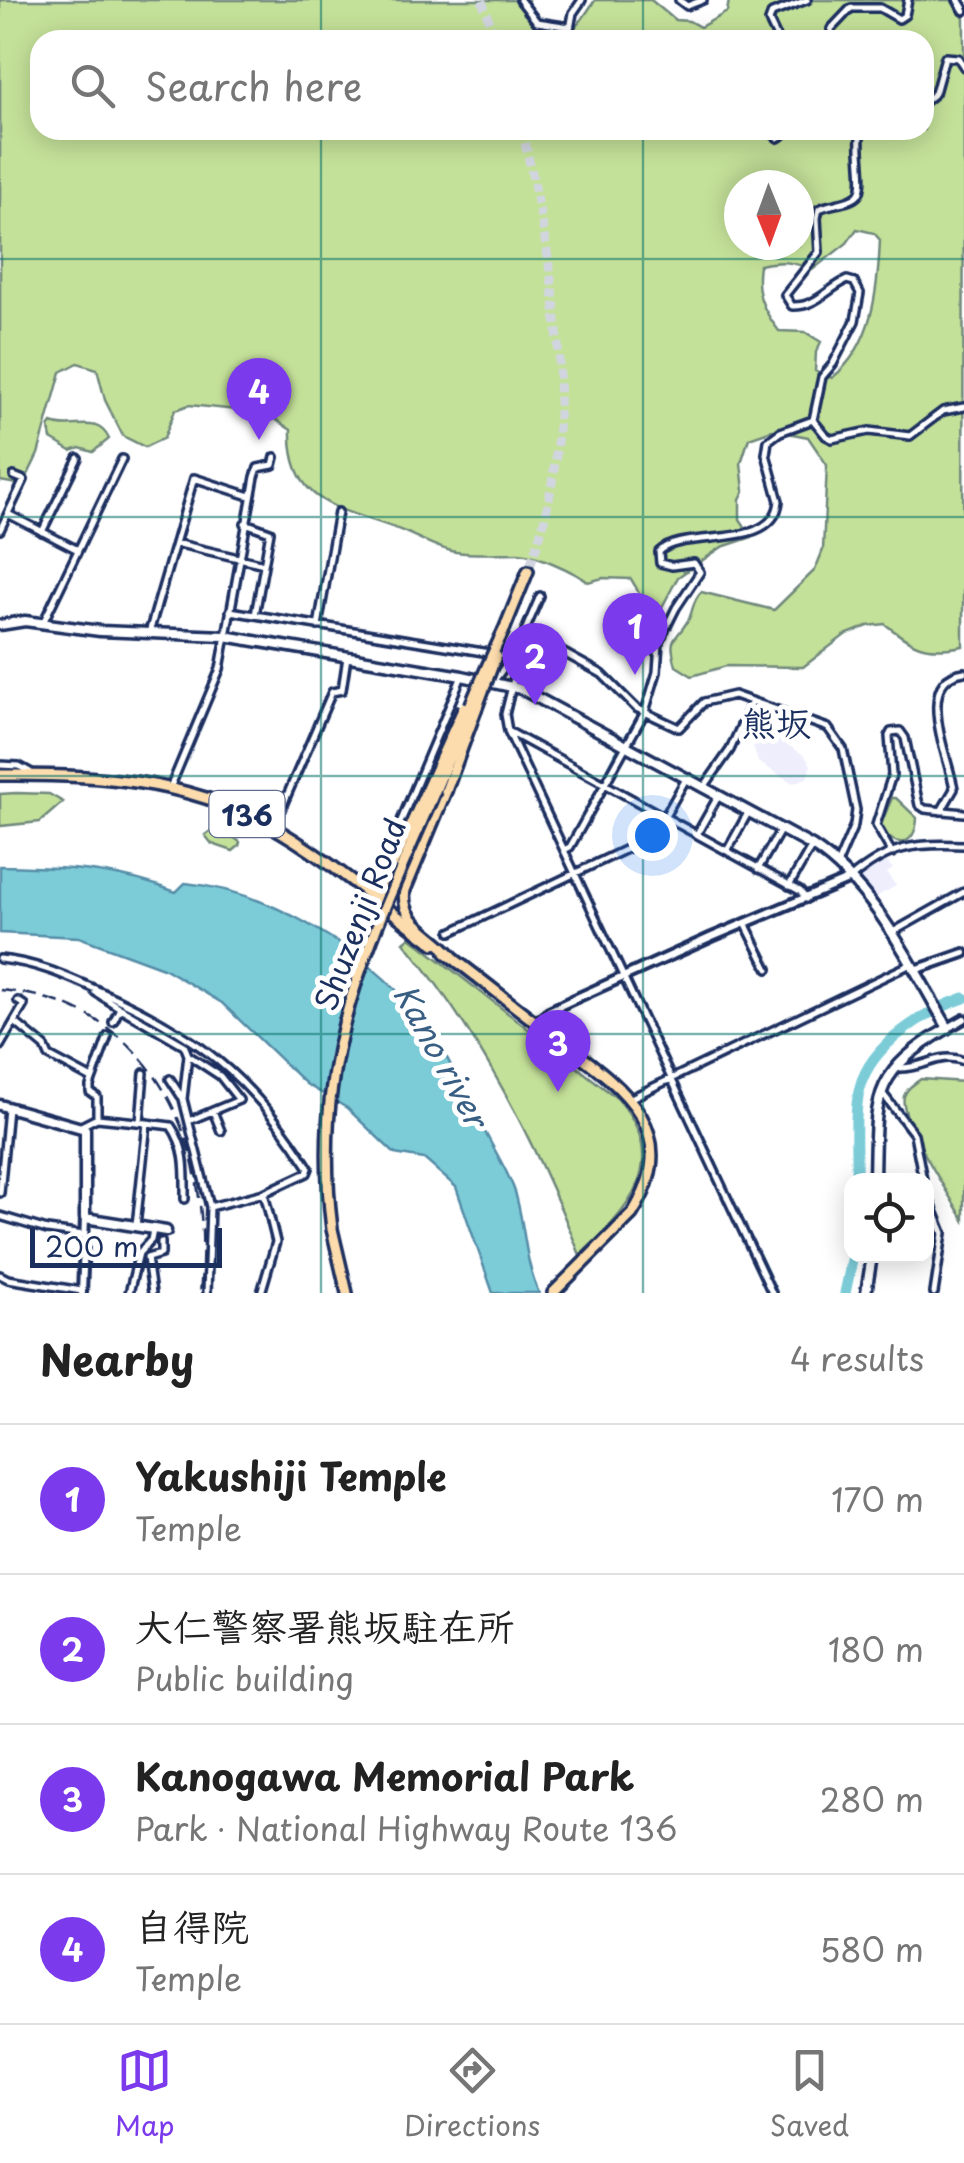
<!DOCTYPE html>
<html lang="en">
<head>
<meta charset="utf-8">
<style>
  :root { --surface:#fff; --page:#f2f2f2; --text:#222; --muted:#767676; --line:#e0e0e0; --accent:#7c3aed }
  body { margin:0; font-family:"Playpen Sans","Klee One",sans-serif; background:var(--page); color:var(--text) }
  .controls { position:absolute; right:30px; bottom:30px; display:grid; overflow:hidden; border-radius:20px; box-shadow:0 5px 25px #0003 }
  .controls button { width:90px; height:90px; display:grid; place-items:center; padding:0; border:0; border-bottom:2px solid var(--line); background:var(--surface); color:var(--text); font:50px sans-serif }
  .compass { position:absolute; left:724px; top:170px; width:90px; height:90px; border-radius:50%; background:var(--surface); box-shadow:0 5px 25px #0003; rotate:179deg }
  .scale { position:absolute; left:30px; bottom:25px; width:192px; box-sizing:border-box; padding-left:10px; border:5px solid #1b2f5e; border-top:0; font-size:28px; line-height:35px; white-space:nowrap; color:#1b2f5e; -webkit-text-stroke:8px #fff; paint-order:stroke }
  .you { position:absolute; left:652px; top:835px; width:35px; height:35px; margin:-25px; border:8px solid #fff; border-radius:50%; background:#1a73e8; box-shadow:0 0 0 15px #1a73e833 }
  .badge { display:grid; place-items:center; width:65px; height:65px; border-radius:50%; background:var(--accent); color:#fff; font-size:32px; font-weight:700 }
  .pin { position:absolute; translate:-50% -82px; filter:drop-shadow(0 2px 5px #0008) }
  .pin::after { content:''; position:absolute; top:52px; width:35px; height:30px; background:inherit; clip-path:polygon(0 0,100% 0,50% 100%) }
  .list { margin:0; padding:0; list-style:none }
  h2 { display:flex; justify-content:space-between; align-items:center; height:130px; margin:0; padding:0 40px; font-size:42px }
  h2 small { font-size:32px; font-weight:400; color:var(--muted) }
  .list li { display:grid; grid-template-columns:65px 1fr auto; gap:30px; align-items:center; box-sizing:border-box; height:150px; padding:0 40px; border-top:2px solid var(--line) }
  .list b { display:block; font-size:38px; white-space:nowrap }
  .list p { margin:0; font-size:32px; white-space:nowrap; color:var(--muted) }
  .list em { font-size:32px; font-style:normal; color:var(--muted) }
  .icon { flex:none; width:55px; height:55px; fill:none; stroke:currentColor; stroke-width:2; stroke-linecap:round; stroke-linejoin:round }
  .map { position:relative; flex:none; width:964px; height:1293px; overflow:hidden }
  .search { position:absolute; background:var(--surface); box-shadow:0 5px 25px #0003; left:30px; right:30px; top:30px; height:110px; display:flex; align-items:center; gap:25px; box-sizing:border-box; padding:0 35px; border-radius:30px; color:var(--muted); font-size:38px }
  .sheet { height:730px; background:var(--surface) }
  nav { display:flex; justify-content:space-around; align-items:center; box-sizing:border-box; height:140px; border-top:2px solid var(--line); background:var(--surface); font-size:28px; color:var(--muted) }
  nav a { display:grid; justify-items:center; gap:5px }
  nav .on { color:var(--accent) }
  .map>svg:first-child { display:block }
</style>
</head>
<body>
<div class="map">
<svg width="964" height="1293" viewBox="0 0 964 1293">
  <rect width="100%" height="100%" fill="#fff"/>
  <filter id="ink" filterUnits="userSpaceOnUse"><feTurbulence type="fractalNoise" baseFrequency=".01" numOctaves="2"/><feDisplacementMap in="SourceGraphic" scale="20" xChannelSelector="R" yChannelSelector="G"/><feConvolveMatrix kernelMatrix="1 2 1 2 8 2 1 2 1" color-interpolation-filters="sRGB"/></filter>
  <g filter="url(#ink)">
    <path fill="#eeeefd" d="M 762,736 L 775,737 L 805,756 L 811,765 L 807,778 L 793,783 L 758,762 L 753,746 Z
      M 885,859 L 893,869 L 887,873 L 896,886 L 872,899 L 858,876 Z"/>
    <path fill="#c4e199" stroke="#70887c" stroke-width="2.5" fill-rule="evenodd" d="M 0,0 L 528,0 L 524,14 C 562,49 571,37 595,0 L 651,0 L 675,20 L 689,21 L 700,27 L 727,12 L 729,0 L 964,0 L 963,646 C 925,653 914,647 885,624 L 868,626 L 845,635 L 803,667 L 726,666 L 692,676 L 676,666 C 668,636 674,643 687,622 C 694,612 691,602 701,592 L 774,610 L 815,570 L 823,550 L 827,465 L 808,437 L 772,430 L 749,438 L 741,463 L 744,491 L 740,499 L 740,519 L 752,537 L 722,547 L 678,577 L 653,624 L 634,645 L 624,639 C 636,611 651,610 631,579 L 603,578 L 588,582 C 575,572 534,553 518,553 C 497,553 477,555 456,552 C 438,549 421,539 405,532 C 346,508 289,509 291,430 L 266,413 L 189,405 L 175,410 L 164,438 L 145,447 L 123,436 L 105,400 L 97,369 L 78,363 L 61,372 L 38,454 L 23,485 L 0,481 ZM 40,40 L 924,40 L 924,130 L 40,130 ZM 739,185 L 799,185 L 799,245 L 739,245 ZM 857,229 L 874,233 L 880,240 C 878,289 873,346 832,378 L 815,371 L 816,352 L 821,342 L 805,332 L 779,331 C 762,309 755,292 759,265 C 778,261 795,260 811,271 L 847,243 Z
      M 52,423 C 72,432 97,413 109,439 L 93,452 L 80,448 L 71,451 L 51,439 L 49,427 Z
      M 16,793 L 49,794 L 63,802 L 40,822 L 0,826 L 0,794 Z
      M 892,798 L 896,798 L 917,818 C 916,846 894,851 880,826 Z
      M 213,829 L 226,832 L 240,842 L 239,846 L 233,851 L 212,844 L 205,835 Z
      M 410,937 L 618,1099 C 673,1163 628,1211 580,1255 C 535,1142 481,1036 404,942 Z
      M 921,1079 L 964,1082 L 964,1220 C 951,1198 898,1118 904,1096 C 907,1088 914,1084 921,1079 Z"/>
    <path fill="#7cccd8" stroke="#558da7" stroke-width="2.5" d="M 0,866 C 65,868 115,868 176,892 L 185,883 C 271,891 364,949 419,1015 C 442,1043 466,1095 483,1128 C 493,1148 506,1168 514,1189 C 525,1222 524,1261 539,1293 L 493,1293 L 456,1187 L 424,1159 L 395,1154 L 347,1108 L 306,1084 L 222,1003 L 163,968 L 79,937 L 0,933 Z"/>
    <path fill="#fff" d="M 360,954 L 369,961 L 351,1012 L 333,1106 L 323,1100 L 329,1054 L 344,998 Z"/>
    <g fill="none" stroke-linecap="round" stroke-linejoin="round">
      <path stroke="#558da7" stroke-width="2.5" d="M 517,683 L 524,658
        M 642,706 L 652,675
        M 511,728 L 510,715 L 515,692
        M 625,737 L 638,716
        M 518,741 L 566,846
        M 603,778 L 619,747
        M 567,844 L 599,785
        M 569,851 L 577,868
        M 581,877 L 625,970
        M 630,981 L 673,1072
        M 677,1080 L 720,1171
        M 724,1181 L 769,1275
        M 772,1281 L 777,1293"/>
      <path stroke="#7cccd8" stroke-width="11" d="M 856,1180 C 857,1151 853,1115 860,1087 C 871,1045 925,1011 964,998
        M 845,1293 L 853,1256"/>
      <path stroke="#d1d5df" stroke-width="9" stroke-dasharray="9 4.5" stroke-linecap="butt" d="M 482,0 L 496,40
        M 522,130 C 556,274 583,428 528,571"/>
      <defs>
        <path id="minor" d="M 520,0 L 537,22 L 570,27
          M 679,0 L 687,6 L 703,0
          M 568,40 L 573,13 L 582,0
          M 778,40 L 769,21 L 772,13 L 807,0
          M 832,40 L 831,29 L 851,8 L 880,8 L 899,19 L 905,15 L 908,0
          M 924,102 L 935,93 L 945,57 L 958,58 L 964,67
          M 768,130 L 778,138 L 790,130
          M 861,130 C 856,147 867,185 858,195 C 850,204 830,203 819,209 L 817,218 L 819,252 L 785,295 L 792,306 C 816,307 827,289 847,280 L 854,282 L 860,293 L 855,321 L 833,364 L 822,377 L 813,420 L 826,436 L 832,439 L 869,431 L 910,436 L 943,411 L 964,407
          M 8,514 L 78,550
          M 245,523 L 270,532 L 255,615 L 514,657
          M 0,530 L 24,480 L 14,476
          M 42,532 L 78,458
          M 175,543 L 264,564
          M 230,611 L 255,615
          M 43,623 L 122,459
          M 318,626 L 338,512
          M 149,633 L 194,478 L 250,496
          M 516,652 L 526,654 L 536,642 L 544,642 L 602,674 L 636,708 L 679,728 L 704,702 L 734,695 L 828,728 L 843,749 L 856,810 L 854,825 L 837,865
          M 520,654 L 505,714 L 508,731 L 772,1293
          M 493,682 L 516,652 L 540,596
          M 508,731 L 800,891 L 806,899
          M 0,765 L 19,766 L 30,772
          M 704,787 L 730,750 L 752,701
          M 170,788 L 220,669 L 255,477 L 258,468 L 273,465 L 275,457
          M 941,811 L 954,789 C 950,760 912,679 964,672
          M 279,814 L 332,692 L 342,690 L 347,657
          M 697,834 L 719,795
          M 564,850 L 570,847 L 645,712 L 657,672 L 659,642 L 676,608 L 700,572 L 694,563 L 672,566 L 660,563 L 659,552 C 683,527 774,553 779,501 L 766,454 L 768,441 L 780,432 L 813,420
          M 727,851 L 749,811
          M 892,853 L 876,825 L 892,775 L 889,736 L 891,732 L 900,731 L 905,738 L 919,805 L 925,809 L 964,813
          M 387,866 L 406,822 L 406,811
          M 758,869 L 781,829
          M 850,879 C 890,845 914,843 964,845
          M 376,880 L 462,676
          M 789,886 L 812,846
          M 745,923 L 768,969
          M 451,932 L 654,836 L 687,777
          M 893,932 L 964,892
          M 0,959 C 34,962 64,975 95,989 C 194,1032 251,1076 309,1168 L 307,1173 L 264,1193 L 210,1207
          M 95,992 L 120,1008 L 113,1022
          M 120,1008 L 184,1045 L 188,1055 L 220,1076 L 239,1100 L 191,1120
          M 16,1023 L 45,1047 L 49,1056 L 92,1079
          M 0,1046 L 24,1005 L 18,1001
          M 188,1055 L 183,1099 L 210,1207 L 207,1293
          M 898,1068 C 926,1069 939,1051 964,1061
          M 170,1079 L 181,1096
          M 883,1094 L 914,1134 L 923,1180
          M 631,1098 L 911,964
          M 213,1111 L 221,1131
          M 97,1118 L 147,1123 L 136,1226
          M 140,1122 L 144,1073
          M 147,1123 L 171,1126 C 187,1149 185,1172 185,1199
          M 81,1126 L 97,1118 L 97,1097 L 90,1092 L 90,1086 L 108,1036
          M 926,1191 L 943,1233 L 934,1293
          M 0,1193 L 8,1108
          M 0,1216 L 47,1230 L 84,1235
          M 0,1275 L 8,1279 L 82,1291
          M 129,1293 L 139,1253 L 151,1240 L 153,1230
          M 152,1293 L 147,1258 L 161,1254 L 161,1242
          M 261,1293 L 276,1242 L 264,1193"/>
        <path id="tertiary" d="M 958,0 L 964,10
          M 915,970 L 964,953
          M 537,1023 L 549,1011 L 570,1001 L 712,937 L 850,879
          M 948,1028 L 964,1019
          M 82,1293 L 85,1218"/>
        <path id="secondary" d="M 0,625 L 25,621 L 100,631 L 225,636 L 462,676 L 521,689 L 812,846 C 875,887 911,965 948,1028 C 870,1074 876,1097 874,1180
          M 0,1105 L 85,1129 L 85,1218 L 166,1231
          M 866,1293 L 872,1256"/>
        <path id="trunk" d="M 0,775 C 92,774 184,779 267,824 C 323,854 381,905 434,944
          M 446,953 C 481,979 515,1007 550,1033 C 613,1081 689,1125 632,1214 L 553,1293"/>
        <path id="motorway" d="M 504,630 L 528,571
          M 446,791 L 405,890 C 399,923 435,934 453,957
          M 376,901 L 393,864
          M 332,1229 L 347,1293"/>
      </defs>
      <use href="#minor" stroke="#1b2f5e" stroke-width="12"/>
      <use href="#tertiary" stroke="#1b2f5e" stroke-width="14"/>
      <use href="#secondary" stroke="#1b2f5e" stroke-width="15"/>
      <use href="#trunk" stroke="#1b2f5e" stroke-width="16"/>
      <use href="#motorway" stroke="#1b2f5e" stroke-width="16"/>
      <use href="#minor" stroke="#fff" stroke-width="5"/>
      <use href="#tertiary" stroke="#fff" stroke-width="6"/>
      <use href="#secondary" stroke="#fff" stroke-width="8"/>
      <use href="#trunk" stroke="#fcdcac" stroke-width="9"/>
      <use href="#motorway" stroke="#fcdcac" stroke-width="9"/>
      <path stroke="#1b2f5e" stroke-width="2.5" stroke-dasharray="15 8" stroke-linecap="butt" d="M 0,990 C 160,1004 215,1151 200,1293"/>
      <defs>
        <path id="motorway-bridge" d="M 446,791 L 496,656
          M 393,864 L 464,707
          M 332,1229 C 311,1058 363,957 429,805 C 454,747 476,687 504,630"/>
      </defs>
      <use href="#motorway-bridge" stroke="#1b2f5e" stroke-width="16" stroke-linecap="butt"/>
      <use href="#motorway-bridge" stroke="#fcdcac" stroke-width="9"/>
    </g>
  </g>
  <path fill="none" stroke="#0f766e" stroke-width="2.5" stroke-opacity="0.55" d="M 321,0 L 321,40M 643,0 L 643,40M 321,130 L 321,1293M 643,130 L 643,1293M 0,259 L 964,259M 0,517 L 964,517M 0,776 L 964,776M 0,1034 L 964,1034"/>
  <g text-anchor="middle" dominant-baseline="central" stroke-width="10" stroke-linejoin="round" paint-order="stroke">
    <rect fill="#fff" stroke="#5f6d8e" stroke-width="2.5" x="209.5" y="791" width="75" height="46" rx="8"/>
    <g font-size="28" font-weight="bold" fill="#1b2f5e">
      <text x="247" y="814">136</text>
    </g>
    <g font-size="30" fill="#1b2f5e" stroke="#fff">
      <text transform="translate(359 914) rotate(-69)">Shuzenji Road</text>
    </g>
    <g font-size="32" font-style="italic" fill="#385e83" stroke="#fff">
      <text transform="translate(442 1055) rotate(61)">Kano river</text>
    </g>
    <g font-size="35" font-weight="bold" fill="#1b2f5e" stroke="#fff">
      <text x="776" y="721">熊坂</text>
    </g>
  </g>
</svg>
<div class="controls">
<button><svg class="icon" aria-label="locate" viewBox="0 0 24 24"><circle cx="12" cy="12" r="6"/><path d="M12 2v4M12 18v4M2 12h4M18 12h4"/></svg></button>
</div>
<svg class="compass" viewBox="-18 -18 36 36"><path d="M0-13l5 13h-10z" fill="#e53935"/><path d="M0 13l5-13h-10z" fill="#767676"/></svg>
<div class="scale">200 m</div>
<div class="you"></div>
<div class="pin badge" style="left:635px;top:675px">1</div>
<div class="pin badge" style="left:535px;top:705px">2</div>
<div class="pin badge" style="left:558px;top:1092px">3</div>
<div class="pin badge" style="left:259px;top:440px">4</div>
<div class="search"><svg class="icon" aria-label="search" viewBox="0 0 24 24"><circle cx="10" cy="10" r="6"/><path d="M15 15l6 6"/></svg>Search here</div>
</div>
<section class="sheet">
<h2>Nearby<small>4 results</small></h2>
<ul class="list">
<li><span class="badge">1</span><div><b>Yakushiji Temple</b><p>Temple</p></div><em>170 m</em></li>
<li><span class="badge">2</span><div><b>大仁警察署熊坂駐在所</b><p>Public building</p></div><em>180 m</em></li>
<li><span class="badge">3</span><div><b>Kanogawa Memorial Park</b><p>Park · National Highway Route 136</p></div><em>280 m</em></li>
<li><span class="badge">4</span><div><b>自得院</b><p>Temple</p></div><em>580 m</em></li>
</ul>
</section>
<nav>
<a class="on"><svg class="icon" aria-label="map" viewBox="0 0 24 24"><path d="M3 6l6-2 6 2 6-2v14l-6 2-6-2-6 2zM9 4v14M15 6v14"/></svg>Map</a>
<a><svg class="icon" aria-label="directions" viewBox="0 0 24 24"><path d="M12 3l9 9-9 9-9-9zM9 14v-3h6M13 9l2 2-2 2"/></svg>Directions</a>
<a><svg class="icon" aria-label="saved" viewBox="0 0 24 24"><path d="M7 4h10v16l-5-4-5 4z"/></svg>Saved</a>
</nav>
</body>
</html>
